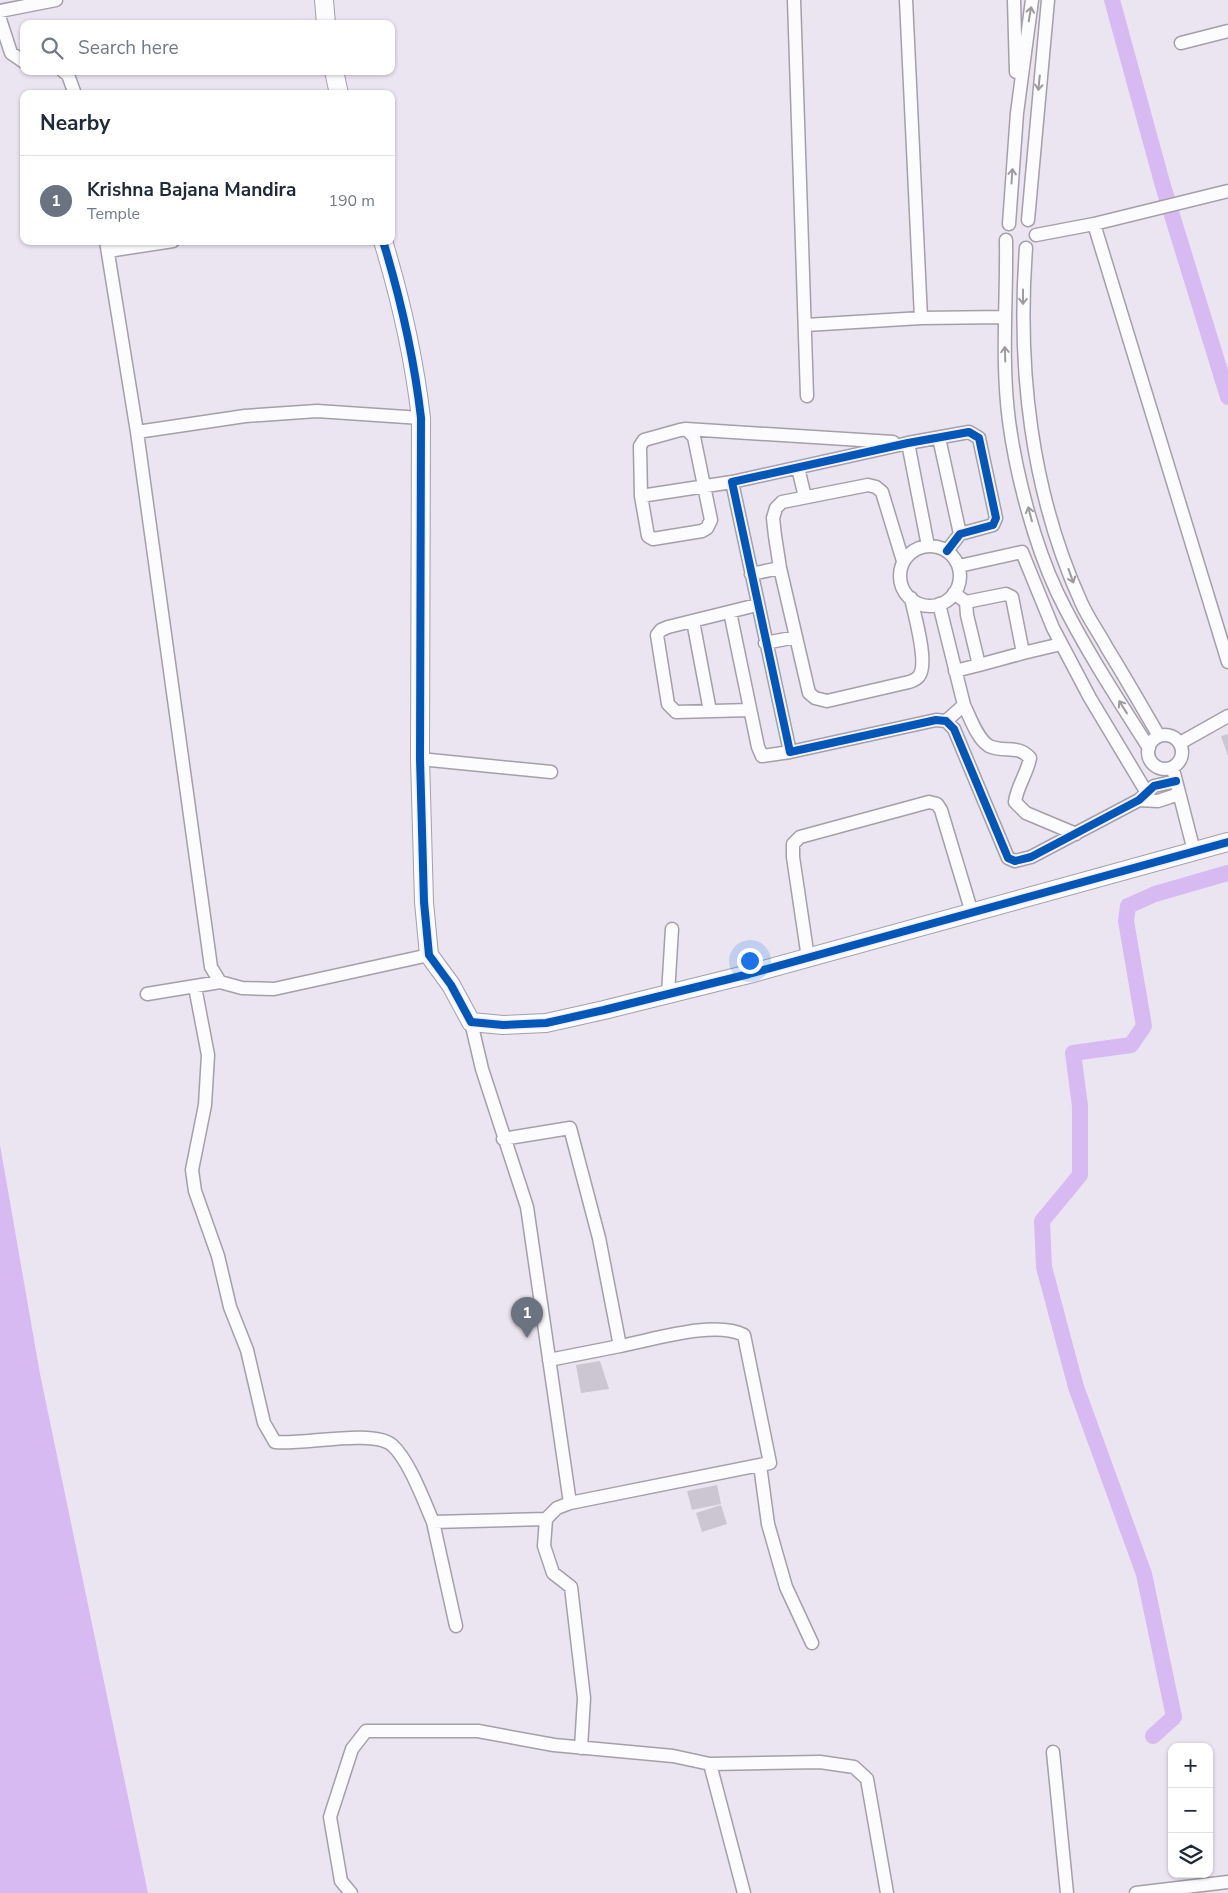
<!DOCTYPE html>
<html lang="en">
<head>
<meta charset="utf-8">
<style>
  :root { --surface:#fff; --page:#f6f6f7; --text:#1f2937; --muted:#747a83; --line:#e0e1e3; --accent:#2563eb }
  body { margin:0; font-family:"Nunito Sans",sans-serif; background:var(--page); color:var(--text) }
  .controls { position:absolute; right:15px; bottom:15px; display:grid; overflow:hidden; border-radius:10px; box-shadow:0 1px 4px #0004 }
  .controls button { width:45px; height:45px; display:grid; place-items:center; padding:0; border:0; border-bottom:1px solid var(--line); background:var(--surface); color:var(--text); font:25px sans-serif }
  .you { position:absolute; left:749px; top:960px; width:18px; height:18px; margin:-12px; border:4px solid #fff; border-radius:50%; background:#1a73e8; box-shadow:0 0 0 8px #1a73e833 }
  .badge { display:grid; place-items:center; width:32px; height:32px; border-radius:50%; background:var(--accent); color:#fff; font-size:16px; font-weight:700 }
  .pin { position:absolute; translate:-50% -41px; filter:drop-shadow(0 1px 2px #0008) }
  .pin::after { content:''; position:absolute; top:26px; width:18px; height:15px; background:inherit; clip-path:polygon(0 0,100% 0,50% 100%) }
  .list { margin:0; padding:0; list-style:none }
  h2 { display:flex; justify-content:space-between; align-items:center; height:65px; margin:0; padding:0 20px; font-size:21px }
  h2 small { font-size:16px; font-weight:400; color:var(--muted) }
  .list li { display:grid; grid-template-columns:32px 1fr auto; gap:15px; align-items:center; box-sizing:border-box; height:90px; padding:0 20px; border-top:1px solid var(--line) }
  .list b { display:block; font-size:19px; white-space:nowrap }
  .list p { margin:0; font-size:16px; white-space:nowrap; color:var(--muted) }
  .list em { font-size:16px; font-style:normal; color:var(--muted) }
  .icon { flex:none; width:28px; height:28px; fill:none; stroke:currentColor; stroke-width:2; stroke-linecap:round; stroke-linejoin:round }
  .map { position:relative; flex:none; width:1228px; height:1893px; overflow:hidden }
  .search { position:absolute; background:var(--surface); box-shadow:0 1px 4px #0004; left:20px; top:20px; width:375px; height:55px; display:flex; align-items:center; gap:12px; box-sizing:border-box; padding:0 18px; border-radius:10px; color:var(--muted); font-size:19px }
  .panel { position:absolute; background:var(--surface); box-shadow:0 1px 4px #0004; left:20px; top:90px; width:375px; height:155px; border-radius:10px }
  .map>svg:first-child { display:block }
</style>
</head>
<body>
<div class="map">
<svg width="1228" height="1893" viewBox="0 0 1228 1893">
  <rect width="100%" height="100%" fill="#ebe5f1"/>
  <path fill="#d7baf2" d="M 0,1145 L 40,1374 L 148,1893 L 0,1893 Z"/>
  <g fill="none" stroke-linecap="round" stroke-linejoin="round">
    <path stroke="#d7baf2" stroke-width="16" d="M 1112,0 L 1163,186 L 1228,397
      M 1153,1736 L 1174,1717 L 1144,1574 L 1076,1387 L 1044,1267 L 1042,1221 L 1080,1175 L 1080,1106 L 1073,1053 L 1131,1045 L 1144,1026 L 1126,921 L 1128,906 L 1155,894 L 1228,873"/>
  </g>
  <path fill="#cbc6d1" d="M 1228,734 L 1228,756 L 1221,736 Z
    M 600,1361 L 609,1389 L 581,1393 L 576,1365 Z
    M 717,1485 L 721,1504 L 692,1510 L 687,1491 Z
    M 721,1505 L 727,1524 L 702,1532 L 696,1513 Z"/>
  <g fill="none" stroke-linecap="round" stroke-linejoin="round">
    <defs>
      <path id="street" d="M 794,0 L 807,396
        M 906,0 L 921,318
        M 1014,0 L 1016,72
        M 0,11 L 56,0
        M 0,19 L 11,53 L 24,62
        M 1181,43 L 1228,31
        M 63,71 L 68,75 L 75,94
        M 1028,220 L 1048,0
        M 1009,224 L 1017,113 L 1032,0
        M 1094,224 L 1228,662
        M 1036,235 L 1094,224 L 1228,191
        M 1006,240 C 1007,300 1001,361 1009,421 C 1016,474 1034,543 1057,592 C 1083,646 1117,698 1149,748
        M 106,241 L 137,432 L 211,967 L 220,982
        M 1026,248 C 1017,368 1031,492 1081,602 C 1088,618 1099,633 1107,648 C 1125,677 1142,707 1159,736
        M 108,251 L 173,241
        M 806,325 L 921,318 L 1005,317
        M 686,429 L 893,442
        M 137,432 L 245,416 L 317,411 L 421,418
        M 939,438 L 960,534
        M 908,443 L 928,546
        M 798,468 L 805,497
        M 641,496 L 640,446 L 644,440 L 680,430 L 686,429 L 694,437 L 711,520 L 707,528 L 702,531 L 653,539 L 648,536 L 641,496 L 732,482
        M900 576a30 30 0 1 1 60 0a30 30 0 1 1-60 0Z
        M 947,551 L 960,534 L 993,525 L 996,518 L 979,438 L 969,432 L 908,443 L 732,482 L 790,752 L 936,720 L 946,721 L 954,729 L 1008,858 L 1015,861 L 1031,857 L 1139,800 L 1154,786 L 1176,781
        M 903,561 L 882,492 L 876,487 L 868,485 L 782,502 L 776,508 L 773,518 L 775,536 L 780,568 L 809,693 L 815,698 L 827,701 L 909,682 C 912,681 917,679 919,676 C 929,663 914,614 911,598
        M 959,566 L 1022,552 L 1053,628 L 1090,698 L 1147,793
        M 751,574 L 780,568
        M 954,593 L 966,602 L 1006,594 L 1012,597 L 1023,653 L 979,665 L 967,615 L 966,602
        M 939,604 L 964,705 L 946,721
        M 730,612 L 758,747 L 762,756 L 790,752
        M 693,621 L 710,711
        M 765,643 L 796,637
        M 1023,653 L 1061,644
        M 955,671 L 979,665
        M 964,705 C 970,717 977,739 989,746 C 1004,753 1018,744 1030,758 C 1027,774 1017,786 1015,802 L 1026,813 L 1076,834
        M 750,710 L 676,712 L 668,704 L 657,635 L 661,630 L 668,627 L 757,605
        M1148 752a17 17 0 1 1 34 0a17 17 0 1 1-34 0Z
        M 1180,743 L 1228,716
        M 420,759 L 551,772
        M 1174,773 L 1194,851
        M 1139,800 L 1158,801 L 1179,794
        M 808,958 L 793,857 L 793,844 L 800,837 L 929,802 L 937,804 L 941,810 L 972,913
        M 195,987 L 208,1055 L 205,1105 L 192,1170 L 195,1191 L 218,1256 L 230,1307 L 247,1350 L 264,1423 L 275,1442 C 303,1445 373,1429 392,1445 C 409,1460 424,1501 433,1522 L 546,1519
        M 147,994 L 220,982 L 242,988 L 274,989 L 429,955
        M 668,994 L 672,929
        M 471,1022 L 482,1069 L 527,1207 L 570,1503 L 557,1508 L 546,1519 L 544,1546 L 553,1573 L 571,1587 L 584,1698 L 581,1748
        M 503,1139 L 570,1128 L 599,1238 L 620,1346 L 549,1360
        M 760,1465 L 768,1524 L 786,1587 L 812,1643
        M 570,1503 L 770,1463 L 744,1335 C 714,1320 653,1340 620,1346
        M 433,1522 L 456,1626
        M 1053,1752 L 1067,1893
        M 710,1764 L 820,1762 L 854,1767 L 867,1779 L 887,1893
        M 351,1893 L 341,1881 L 330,1817 L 352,1749 L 366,1731 L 478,1731 L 554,1745 L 673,1756 L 710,1764 L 744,1893
        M 1136,1893 L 1228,1882"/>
      <path id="secondary" d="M 324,0 L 326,24
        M 334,71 L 339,94
        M 383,241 C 401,300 414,358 421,418 L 420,759 L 424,902 L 429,955 L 451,985 L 471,1022 L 503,1025 L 546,1023 L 604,1010 L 749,974 L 1228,842"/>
    </defs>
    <use href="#street" stroke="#a49fa8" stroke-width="15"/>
    <use href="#secondary" stroke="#a49fa8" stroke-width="20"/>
    <use href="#street" stroke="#fcfbfd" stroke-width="12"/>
    <use href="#secondary" stroke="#fcfbfd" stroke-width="18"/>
    <defs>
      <path id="cycleway" d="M 383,241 C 401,300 414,358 421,418 L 420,759 L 424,902 L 429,955 L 451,985 L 471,1022 L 503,1025 L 546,1023 L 604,1010 L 749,974 L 1228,842
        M 947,551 L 960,534 L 993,525 L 996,518 L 979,438 L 969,432 L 908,443 L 732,482 L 790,752 L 936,720 L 946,721 L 954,729 L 1008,858 L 1015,861 L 1031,857 L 1139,800 L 1154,786 L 1176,781"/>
    </defs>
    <use href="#cycleway" stroke="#f5eefd" stroke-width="11"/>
    <use href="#cycleway" stroke="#0057b8" stroke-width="8"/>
  </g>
  <defs><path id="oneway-shaft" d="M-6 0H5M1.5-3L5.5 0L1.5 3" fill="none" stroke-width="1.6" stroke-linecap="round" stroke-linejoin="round" transform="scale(1.25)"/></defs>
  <g stroke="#9e9aa0">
    <use href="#oneway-shaft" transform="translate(1030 14) rotate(-80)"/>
    <use href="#oneway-shaft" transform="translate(1039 83) rotate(96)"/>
    <use href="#oneway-shaft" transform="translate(1012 176) rotate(-86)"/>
    <use href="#oneway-shaft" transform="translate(1023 297) rotate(90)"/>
    <use href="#oneway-shaft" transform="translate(1005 354) rotate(-92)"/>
    <use href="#oneway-shaft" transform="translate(1030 514) rotate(-105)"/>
    <use href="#oneway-shaft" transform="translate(1071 576) rotate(70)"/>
    <use href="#oneway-shaft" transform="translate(1123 707) rotate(-122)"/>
  </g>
</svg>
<div class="controls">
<button>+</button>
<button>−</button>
<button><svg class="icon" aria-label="layers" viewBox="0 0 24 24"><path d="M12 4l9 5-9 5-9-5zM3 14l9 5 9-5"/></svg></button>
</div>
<div class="you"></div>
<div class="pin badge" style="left:527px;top:1338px;background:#6b7280">1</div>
<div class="search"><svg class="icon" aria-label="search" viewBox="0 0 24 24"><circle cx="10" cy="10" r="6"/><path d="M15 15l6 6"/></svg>Search here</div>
<section class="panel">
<h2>Nearby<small></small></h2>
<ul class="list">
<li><span class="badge" style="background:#6b7280">1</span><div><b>Krishna Bajana Mandira</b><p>Temple</p></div><em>190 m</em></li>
</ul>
</section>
</div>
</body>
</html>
